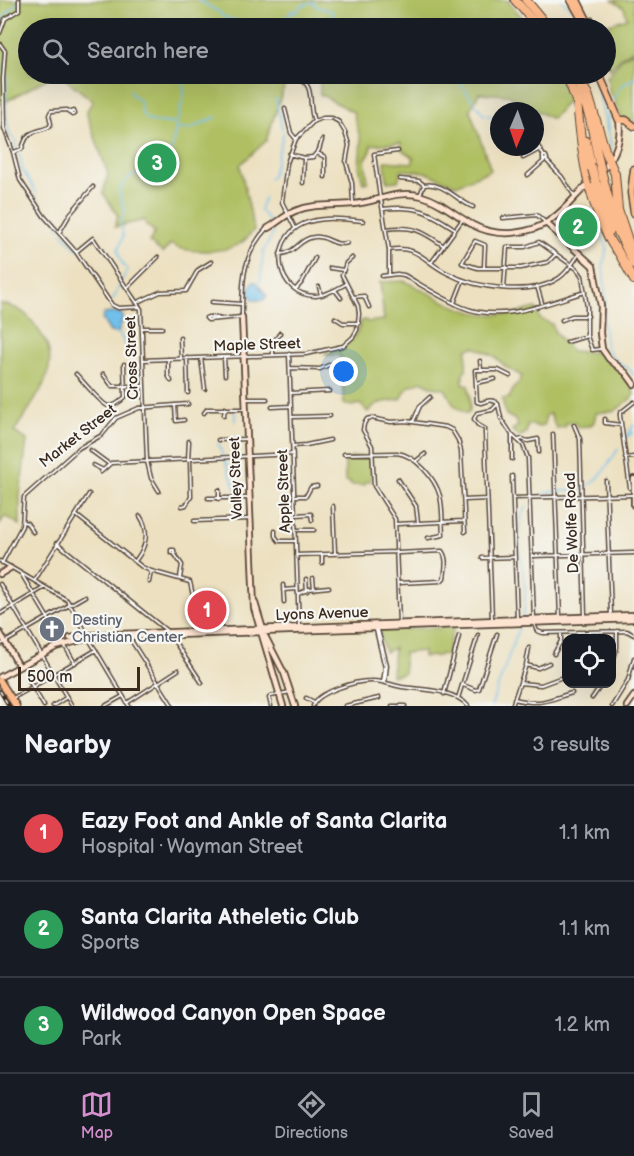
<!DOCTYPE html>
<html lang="en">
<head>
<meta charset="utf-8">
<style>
  :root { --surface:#171b24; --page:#20242c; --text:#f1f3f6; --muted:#9ea1a6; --line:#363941; --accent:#d690ce }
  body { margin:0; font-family:"Balsamiq Sans",sans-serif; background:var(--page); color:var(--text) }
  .controls { position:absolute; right:18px; bottom:18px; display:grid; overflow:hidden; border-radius:12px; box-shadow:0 6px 24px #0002 }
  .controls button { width:54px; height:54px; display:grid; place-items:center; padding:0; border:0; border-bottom:2px solid var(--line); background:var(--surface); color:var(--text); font:30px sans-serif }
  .compass { position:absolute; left:490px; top:102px; width:54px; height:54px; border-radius:50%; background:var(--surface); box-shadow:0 6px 24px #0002; rotate:182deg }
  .scale { position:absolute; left:18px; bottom:15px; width:122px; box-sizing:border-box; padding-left:6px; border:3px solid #3b2a1e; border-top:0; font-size:16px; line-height:21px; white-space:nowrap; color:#3b2a1e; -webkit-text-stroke:4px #f6f6f2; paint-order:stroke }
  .you { position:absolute; left:344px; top:372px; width:21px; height:21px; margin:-15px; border:4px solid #fff; border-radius:50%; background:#1a73e8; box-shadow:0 0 0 9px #1a73e833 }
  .badge { display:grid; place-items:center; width:39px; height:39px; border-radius:50%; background:var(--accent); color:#fff; font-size:20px; font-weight:700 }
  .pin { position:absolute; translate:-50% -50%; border:3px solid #fff; box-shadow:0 2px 6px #0006 }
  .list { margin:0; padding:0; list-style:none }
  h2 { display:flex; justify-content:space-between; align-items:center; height:78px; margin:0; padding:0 24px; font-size:26px }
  h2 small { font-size:20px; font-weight:400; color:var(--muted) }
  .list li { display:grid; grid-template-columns:39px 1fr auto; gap:18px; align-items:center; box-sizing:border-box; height:96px; padding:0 24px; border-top:2px solid var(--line) }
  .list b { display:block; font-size:22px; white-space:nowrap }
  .list p { margin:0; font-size:20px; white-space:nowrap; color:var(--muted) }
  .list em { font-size:20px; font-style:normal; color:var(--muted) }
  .icon { flex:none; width:33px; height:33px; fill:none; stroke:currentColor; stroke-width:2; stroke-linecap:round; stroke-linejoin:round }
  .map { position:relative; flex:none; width:634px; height:706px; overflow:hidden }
  .search { position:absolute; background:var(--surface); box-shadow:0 6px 24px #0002; left:18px; right:18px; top:18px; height:66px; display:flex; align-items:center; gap:15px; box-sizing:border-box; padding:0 21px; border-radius:33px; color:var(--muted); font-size:22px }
  .sheet { height:366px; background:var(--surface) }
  nav { display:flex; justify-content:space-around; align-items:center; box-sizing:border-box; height:84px; border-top:2px solid var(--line); background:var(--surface); font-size:16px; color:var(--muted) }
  nav a { display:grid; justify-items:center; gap:3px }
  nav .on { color:var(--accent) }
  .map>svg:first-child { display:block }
</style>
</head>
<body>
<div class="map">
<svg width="634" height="706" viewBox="0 0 634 706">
  <rect width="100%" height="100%" fill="#f6f6f2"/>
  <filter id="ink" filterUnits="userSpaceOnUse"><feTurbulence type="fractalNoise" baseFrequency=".0167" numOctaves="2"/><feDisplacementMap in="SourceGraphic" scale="12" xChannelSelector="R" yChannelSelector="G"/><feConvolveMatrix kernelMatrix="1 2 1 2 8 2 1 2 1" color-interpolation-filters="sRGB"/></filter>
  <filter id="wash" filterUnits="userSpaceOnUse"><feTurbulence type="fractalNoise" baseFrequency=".008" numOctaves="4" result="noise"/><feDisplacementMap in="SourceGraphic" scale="24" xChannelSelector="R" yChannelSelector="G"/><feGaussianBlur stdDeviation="1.35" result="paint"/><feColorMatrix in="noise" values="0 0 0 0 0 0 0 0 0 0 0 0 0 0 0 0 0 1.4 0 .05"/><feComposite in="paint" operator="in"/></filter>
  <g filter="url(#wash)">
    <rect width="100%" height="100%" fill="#ece0c0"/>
    <path fill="#afbf62" stroke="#757440" stroke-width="1.5" d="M 0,0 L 507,0 L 531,28 L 28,28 L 28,74 L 55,74 L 0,105 Z
      M 613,0 L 634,0 L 634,49 L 621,57 L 609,70 L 610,66 L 606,58 L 606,28 L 598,28 L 627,18 L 624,8 Z
      M 634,51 L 634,123 L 621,117 L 613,97 L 610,95 L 607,77 L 622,58 Z
      M 59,74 L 280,74 L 285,84 L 266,141 L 240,165 L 254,230 C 250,234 246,240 241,243 C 227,253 184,254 171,244 L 163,253 L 149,242 L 155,232 L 146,225 L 145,220 L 115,227 L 118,216 L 103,193 L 108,174 L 86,112 L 93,101 Z
      M 312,74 L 559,74 L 569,99 L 552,119 L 508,95 L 479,93 L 470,110 L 491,170 L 456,185 L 425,172 L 401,170 L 398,181 L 387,182 L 385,161 L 412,163 L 414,158 L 402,150 L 401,143 L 371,145 L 371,151 L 365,160 L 368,182 L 363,183 L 359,166 L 361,141 L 353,112 L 320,94 L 320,83 Z
      M 405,281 C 457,307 477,325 536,308 L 540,319 L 552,324 L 555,332 L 571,351 L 600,353 C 611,367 633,376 634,396 L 615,411 L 596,413 L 594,422 L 590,426 L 577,427 L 576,423 L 566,423 L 565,427 L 556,428 L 550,414 L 546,415 L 544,425 L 539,427 L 528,424 L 526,433 L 519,437 L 512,430 L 518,426 L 514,419 L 506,415 L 502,399 L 509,398 L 515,386 L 518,384 L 522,376 L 507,368 L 494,356 L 474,347 L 467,349 L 466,370 L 463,372 L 463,383 L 468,385 C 470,394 472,404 469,413 L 465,413 L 454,405 L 445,389 L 433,387 L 421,381 L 408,387 L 401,399 C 387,403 378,399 368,412 L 360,404 L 352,406 L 344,404 L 340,355 L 325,355 L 325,353 C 344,349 357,341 361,321 L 366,320 L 367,322 L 384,320 L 380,282 Z
      M 0,304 C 18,306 27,313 37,328 C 40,333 45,339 47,344 C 59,375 29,407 14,432 L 27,440 L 20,495 L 20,525 L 5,516 L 0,524 Z
      M 370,456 L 371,481 L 365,482 L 365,485 L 350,485 L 350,482 L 345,482 L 345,462 L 352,457 Z
      M 454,627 L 446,656 L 440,654 L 439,656 L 423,657 L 423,651 L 404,653 L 404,673 L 392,676 L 394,648 L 385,652 L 380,636 L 381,630 Z"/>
    <path fill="#71bfeb" stroke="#567484" stroke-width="1.5" d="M 253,282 L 256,282 L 267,296 L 263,300 L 253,300 L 248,291 Z
      M 112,313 L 121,313 L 123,317 L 119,331 L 116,333 L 110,332 L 102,319 L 104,314 Z"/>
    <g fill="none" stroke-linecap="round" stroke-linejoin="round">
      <path stroke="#71bfeb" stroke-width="1.5" d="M 198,0 L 219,12 L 222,16 L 240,22 L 248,28
        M 561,0 L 573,10 L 582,28
        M 165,21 L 165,28
        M 0,27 L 5,16 L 19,1
        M 278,28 L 279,25 L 285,21 L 291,11 L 298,11 L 300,6 L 313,2 L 317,7 L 332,11 L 336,23 L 346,25 L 347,28
        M 0,47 L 2,72
        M 5,74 L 7,76 L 6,116 L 10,136 L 17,141 L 16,150
        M 438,74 L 458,80 L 484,115 L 499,117
        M 594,74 L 612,151
        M 183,84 L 185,74
        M 130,90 L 132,95 L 141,102 C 139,130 162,118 177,125
        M 276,98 L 282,129
        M 613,100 L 621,86 L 634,78
        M 610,107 L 607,122 L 611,147
        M 178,129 L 190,129 L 216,117
        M 17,153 L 20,156 L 22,169 L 36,192
        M 615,159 L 620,184
        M 269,179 L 272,176 L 284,132
        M 36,195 C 39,209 44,213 56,219 L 60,228
        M 264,198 L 260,210 L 269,221 L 269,224
        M 591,211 L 594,222 L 607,246 L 603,267 L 606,300 L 603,321 L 606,348 L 615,360 L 629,369 L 634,375
        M 62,232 L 76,249
        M 123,279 L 127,270 L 121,261 L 118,250 L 123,237 L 121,220 L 125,212 L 119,192 C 126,173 139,173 156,168 L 155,166 L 171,151 L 184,93 L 184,85 L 176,74
        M 257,286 L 261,278 L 263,252 L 273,234 L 272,231
        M 113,300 L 121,282
        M 118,332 L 130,352
        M 235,411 L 235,421
        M 628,436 L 634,432
        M 625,439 L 634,425
        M 218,443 L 236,490
        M 542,494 C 552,490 561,491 571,491 C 596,489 606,468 618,449
        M 522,617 C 535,581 504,539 527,506
        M 0,703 L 1,706
        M 491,706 L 519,627"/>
    </g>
  </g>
  <g filter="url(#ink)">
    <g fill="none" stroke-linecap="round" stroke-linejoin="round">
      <defs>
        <path id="street" d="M 592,19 L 595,28
          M 0,33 L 5,19 L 19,10 L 19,0
          M 0,44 L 5,51 L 3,79 L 4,128 L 13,152 L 20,180 L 44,216 L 76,252 L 112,305 L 118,308 L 140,307
          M 606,62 L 609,69
          M 291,75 C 319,84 306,100 314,121
          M 285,109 L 291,133 L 296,139
          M 535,141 L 544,156
          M 14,152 L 22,149 C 28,129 32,134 49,127 L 51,124 L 49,115 L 51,111 L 67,110 L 72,115 L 75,114 L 74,111 L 71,112
          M 317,153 L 325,157 L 325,177
          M 289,154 L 304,158 L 313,157 L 319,150 L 322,140
          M 546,156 L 547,159 L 543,160 L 543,156 Z
          M 523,158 L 540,149
          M 546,160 L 562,177 L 575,197
          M 528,175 L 545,160
          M 400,179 L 419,181 L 424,185
          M 303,183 L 304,158
          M 424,185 C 443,181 457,201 473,207
          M 420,195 L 424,185
          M 380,198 L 374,154 L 398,151
          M 381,200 L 389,250 L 389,275
          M 383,209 C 416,205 428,211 455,229
          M 503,218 L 537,215 L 546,223
          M 295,228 L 282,202 L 287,163 L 296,139 L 314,121 L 323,118 L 332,118 L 339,122 L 345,132 L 349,145 L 346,162 L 352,183 L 353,202
          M 386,229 C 413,225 422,231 444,246
          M 59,233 L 70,214 L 93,187
          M 389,250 C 418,245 423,261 447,273 C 475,288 530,297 559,278 C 568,272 573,262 580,253
          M 76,252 L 93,238 L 141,309 L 147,461 L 151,478 L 159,491
          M 280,254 C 295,254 300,238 314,237 C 327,235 334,247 347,243
          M 431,263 L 463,219
          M 484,267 L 485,245 L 475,241 L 462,263 L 478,268 L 521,268 L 548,262 L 555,255
          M 330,268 L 343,270
          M 382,276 L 397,274 L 404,275 C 423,286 442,298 462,307 C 502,324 547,303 585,292
          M 346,284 C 337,289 327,295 316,296 C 276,296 267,240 303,224 C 322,216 343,219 363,221
          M 537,286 L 542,303
          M 128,287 L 158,257
          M 319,287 L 321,295
          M 504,288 L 507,247 L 525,247 L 539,242 L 577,269 L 582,276 L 587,307 L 587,336 L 592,350 L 600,349
          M 296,289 L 302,282 L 315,258
          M 335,290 L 341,298
          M 353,297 L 364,296 L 369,307
          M 138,302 L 160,292 L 186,291 L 198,270 L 211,262
          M 212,302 L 242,304
          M 454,303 L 463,280
          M 218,318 L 208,317 L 206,318 L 208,320 L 242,317 C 242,284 242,254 267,228
          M 335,318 L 343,323 L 359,323
          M 562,320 L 572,316 L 588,316
          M 142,328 L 162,328
          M 180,338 L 181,359
          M 567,342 L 587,336
          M 289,354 L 299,627
          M 273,355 L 273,343 L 280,333
          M 224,357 L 225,375
          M 187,358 L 188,393
          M 201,358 L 205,389
          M 168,359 L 168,375 L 171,381
          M 143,360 L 306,354 L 343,346 L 353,337 L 357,330 L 359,314 L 358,306 L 342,275 L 346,263 L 352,258
          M 480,361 L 481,369
          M 290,368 L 320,369 L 331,364
          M 76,374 C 82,380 101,404 108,406 C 114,407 121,401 125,397 L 124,364
          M 103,374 L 112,386 L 143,386
          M 476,383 L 495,379
          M 291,393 L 330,391
          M 246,399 L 267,399
          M 498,404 C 493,398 486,401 481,403 L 477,402 L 475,370 L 498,370 L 510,376
          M 498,404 L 501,418 L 512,435 L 512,459
          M 175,405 L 176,421 L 184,420
          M 272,407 L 291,406
          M 204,413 L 207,409 L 246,409
          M 224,415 L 225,408
          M 292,417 L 330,416
          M 605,419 L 605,423 L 621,425
          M 413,422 L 420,406 L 430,397
          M 574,425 L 580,439 L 585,616
          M 553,434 L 560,617
          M 512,435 L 523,445 L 528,458 L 534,619
          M 218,440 L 247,439
          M 519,440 L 522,439 L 528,441 L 538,439 L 539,452
          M 293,446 L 306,445 L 330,440
          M 90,450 L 109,464
          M 344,454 L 397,453 C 415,455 435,478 440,496 C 443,508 442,522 443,535 L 428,538
          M 625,458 L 634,457
          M 188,460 L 189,441
          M 416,461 L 425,454
          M 93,465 L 103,470
          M 101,472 L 111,463 L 293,454
          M 512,476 L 517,620
          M 398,479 L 416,506 L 418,523
          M 606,481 L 611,614
          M 630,488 L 620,416 L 620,413 L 634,402
          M 219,490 L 219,499
          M 237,490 L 237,499
          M 296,496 L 306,496 L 311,487 L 317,486
          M 208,498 L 249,498
          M 513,498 L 633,495
          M 464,500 L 487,499
          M 182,506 L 186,505 L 191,497 L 190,460
          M 333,506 L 335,553
          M 76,515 L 142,567 L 151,571 L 190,582 L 201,632
          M 296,515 L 311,514 L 312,520
          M 194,521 L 250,519
          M 23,522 L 27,523 L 33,532
          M 396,524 L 464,521
          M 296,530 L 314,530
          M 275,531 L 275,536 L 279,541 L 296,541
          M 57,543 L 167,631
          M 171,550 L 174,550 L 174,553 L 171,553 Z
          M 174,553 L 182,565 L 180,578
          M 398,553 L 442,551 C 448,559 445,570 444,578 L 441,581 L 398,583
          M 322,554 L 322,563
          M 296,555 L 397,552
          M 532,556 L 634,553
          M 482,558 L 515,557
          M 136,560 C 146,547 150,531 140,516
          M 0,561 L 67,600 L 87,634
          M 2,563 L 22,526 L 24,497 L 79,448 L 102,435 L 116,418 L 139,408 L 188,404
          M 22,575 L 75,663
          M 313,578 L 314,589
          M 306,579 L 307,591
          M 35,580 L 89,494
          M 149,582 L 151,571
          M 0,584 L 72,706
          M 283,585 L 284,602
          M 283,590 L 297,589
          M 298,594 L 309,589 L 329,587
          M 0,614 L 45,587
          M 492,619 L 485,433 L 485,429 L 478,425 L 474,419 L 477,413 L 492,410 L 498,404
          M 399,623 L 395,519 L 374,486 L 372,446 L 363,430 L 364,424 L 367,419 L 371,418 L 391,422 L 406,421 L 446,427 L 452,430 L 458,440 L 461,451 L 465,532
          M 534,624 L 537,631 L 543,633 L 627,631 L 634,635
          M 376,630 L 385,668 L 383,682
          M 378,630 L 387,665 L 385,683
          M 579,632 L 580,638
          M 171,636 L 202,683
          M 129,637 L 172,705
          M 598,638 L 598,632
          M 89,639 L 129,706
          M 0,645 L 85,596
          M 554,654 L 561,641 L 561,633
          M 526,665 L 538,668 L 549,663
          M 612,667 L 617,647 L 617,631
          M 28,679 L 44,706
          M 520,683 L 541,685 L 560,678
          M 463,685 L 476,690 L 479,689 L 497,634
          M 444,694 L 459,636
          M 13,698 L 96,650
          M 306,698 L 314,702
          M 458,698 L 478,635
          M 592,698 L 602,684
          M 514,699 C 542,706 547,700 572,693
          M 127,703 L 178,670
          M 53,706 L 67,697
          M 105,706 L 123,696
          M 271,706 L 269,698 L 271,696 L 290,692
          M 313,706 C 317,692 356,681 370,681 C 381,680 391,685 402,687 C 422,690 454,689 468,706
          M 345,706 L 379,698
          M 392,706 L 405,706
          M 512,706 L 526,665 L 529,648
          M 612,706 L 628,680 L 634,658"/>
        <path id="secondary" d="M 601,172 C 615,157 622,140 619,120
          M 546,223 L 593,266 L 601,306 L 600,333 L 602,349 L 609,359 L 626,373 L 634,384
          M 268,228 C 277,223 285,215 295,211 C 315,203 334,206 354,204 C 378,202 397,189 422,196 C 441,201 456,216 473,225 C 497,238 531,235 552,219 C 566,209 576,195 588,184
          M 242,317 L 254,608 L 283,706
          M 634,479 L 634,505
          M 0,574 L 10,568
          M 255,603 L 265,636 L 284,673 L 295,706
          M 0,633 L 19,666
          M 70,638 L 91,635 L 634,615
          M 0,677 L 56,647 L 89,638 L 634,619
          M 627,706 L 634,696"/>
        <path id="primary" d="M 571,0 L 587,28
          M 577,0 L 591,28
          M 599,74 L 619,120 L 626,120 L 634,126
          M 634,169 L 631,193 L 634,213
          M 0,681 L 16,706"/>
        <path id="highway" d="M 515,0 L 539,28
          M 526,0 L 549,28
          M 566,74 L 577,103
          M 577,78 L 588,94 L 606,153 L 615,174 L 618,210 L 634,258
          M 579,85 L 590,119 L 599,162
          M 577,101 C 581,144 585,188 604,228 C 608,237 611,245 618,252
          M 586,141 L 592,169
          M 603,178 L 617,230 L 634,264
          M 596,183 L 610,231
          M 616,248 L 634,280"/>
      </defs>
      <use href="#street" stroke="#564536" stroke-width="5"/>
      <use href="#secondary" stroke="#564536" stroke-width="8"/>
      <use href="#primary" stroke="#564536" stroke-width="9"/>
      <use href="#highway" stroke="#564536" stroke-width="10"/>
      <use href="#street" stroke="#fff" stroke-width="2"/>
      <use href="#secondary" stroke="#fde4d1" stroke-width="4.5"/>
      <use href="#primary" stroke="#fbbb8d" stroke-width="6"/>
      <use href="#highway" stroke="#fbbb8d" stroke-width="8"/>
      <defs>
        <path id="rail" d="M 0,691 L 9,706"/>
      </defs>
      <use href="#rail" stroke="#3b2a1e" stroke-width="4"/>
      <use href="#rail" stroke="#f6f6f2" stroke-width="1.5" stroke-dasharray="4.5" stroke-linecap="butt"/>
      <defs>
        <path id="highway-bridge" d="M 599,162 L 603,178
          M 592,169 L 596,183"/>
      </defs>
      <use href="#highway-bridge" stroke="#564536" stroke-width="10" stroke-linecap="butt"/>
      <use href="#highway-bridge" stroke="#fbbb8d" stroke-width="8"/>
    </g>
  </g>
  <defs>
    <symbol id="church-disc" viewBox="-11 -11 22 22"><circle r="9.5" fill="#6b7280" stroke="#f6f6f2"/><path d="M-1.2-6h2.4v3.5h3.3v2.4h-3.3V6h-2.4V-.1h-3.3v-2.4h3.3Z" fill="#fff"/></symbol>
  </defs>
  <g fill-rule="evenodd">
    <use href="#church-disc" x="37" y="614" width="30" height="30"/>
  </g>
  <g text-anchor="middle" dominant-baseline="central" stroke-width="4.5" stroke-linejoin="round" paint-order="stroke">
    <g font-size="15" fill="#3b2a1e" stroke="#f6f6f2">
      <text transform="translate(257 345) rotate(-2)">Maple Street</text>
      <text transform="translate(132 358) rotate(-92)">Cross Street</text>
      <text transform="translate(78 436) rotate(-38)">Market Street</text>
      <text transform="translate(236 478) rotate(-92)">Valley Street</text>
      <text transform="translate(284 491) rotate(-92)">Apple Street</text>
      <text transform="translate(572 523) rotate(-92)">De Wolfe Road</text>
      <text transform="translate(322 614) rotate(-2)">Lyons Avenue</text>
    </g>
    <g font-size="15" fill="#5b616d" stroke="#f6f6f2" text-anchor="start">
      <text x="72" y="620">Destiny<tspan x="72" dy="17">Christian Center</tspan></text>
    </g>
  </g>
</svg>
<div class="controls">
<button><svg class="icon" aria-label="locate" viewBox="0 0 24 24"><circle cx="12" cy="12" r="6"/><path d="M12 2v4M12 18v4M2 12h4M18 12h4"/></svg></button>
</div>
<svg class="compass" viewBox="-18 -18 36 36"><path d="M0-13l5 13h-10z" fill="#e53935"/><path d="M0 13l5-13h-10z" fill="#9ea1a6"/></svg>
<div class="scale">500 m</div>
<div class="you"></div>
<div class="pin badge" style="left:207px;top:610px;background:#e0444e">1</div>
<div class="pin badge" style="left:578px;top:227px;background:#2e9e5b">2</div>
<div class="pin badge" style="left:157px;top:163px;background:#2e9e5b">3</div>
<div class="search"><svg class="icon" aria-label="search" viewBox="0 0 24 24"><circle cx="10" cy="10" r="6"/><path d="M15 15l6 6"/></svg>Search here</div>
</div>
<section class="sheet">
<h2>Nearby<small>3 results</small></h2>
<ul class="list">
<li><span class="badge" style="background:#e0444e">1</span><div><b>Eazy Foot and Ankle of Santa Clarita</b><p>Hospital · Wayman Street</p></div><em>1.1 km</em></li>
<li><span class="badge" style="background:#2e9e5b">2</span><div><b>Santa Clarita Atheletic Club</b><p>Sports</p></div><em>1.1 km</em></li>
<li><span class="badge" style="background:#2e9e5b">3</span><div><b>Wildwood Canyon Open Space</b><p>Park</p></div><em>1.2 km</em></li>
</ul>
</section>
<nav>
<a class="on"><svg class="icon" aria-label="map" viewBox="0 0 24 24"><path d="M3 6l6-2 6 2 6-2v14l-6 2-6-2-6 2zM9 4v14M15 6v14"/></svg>Map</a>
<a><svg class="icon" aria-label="directions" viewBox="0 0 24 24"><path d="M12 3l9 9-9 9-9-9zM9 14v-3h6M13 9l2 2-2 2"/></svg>Directions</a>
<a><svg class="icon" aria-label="saved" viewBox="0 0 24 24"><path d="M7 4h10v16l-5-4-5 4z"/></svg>Saved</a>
</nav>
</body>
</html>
